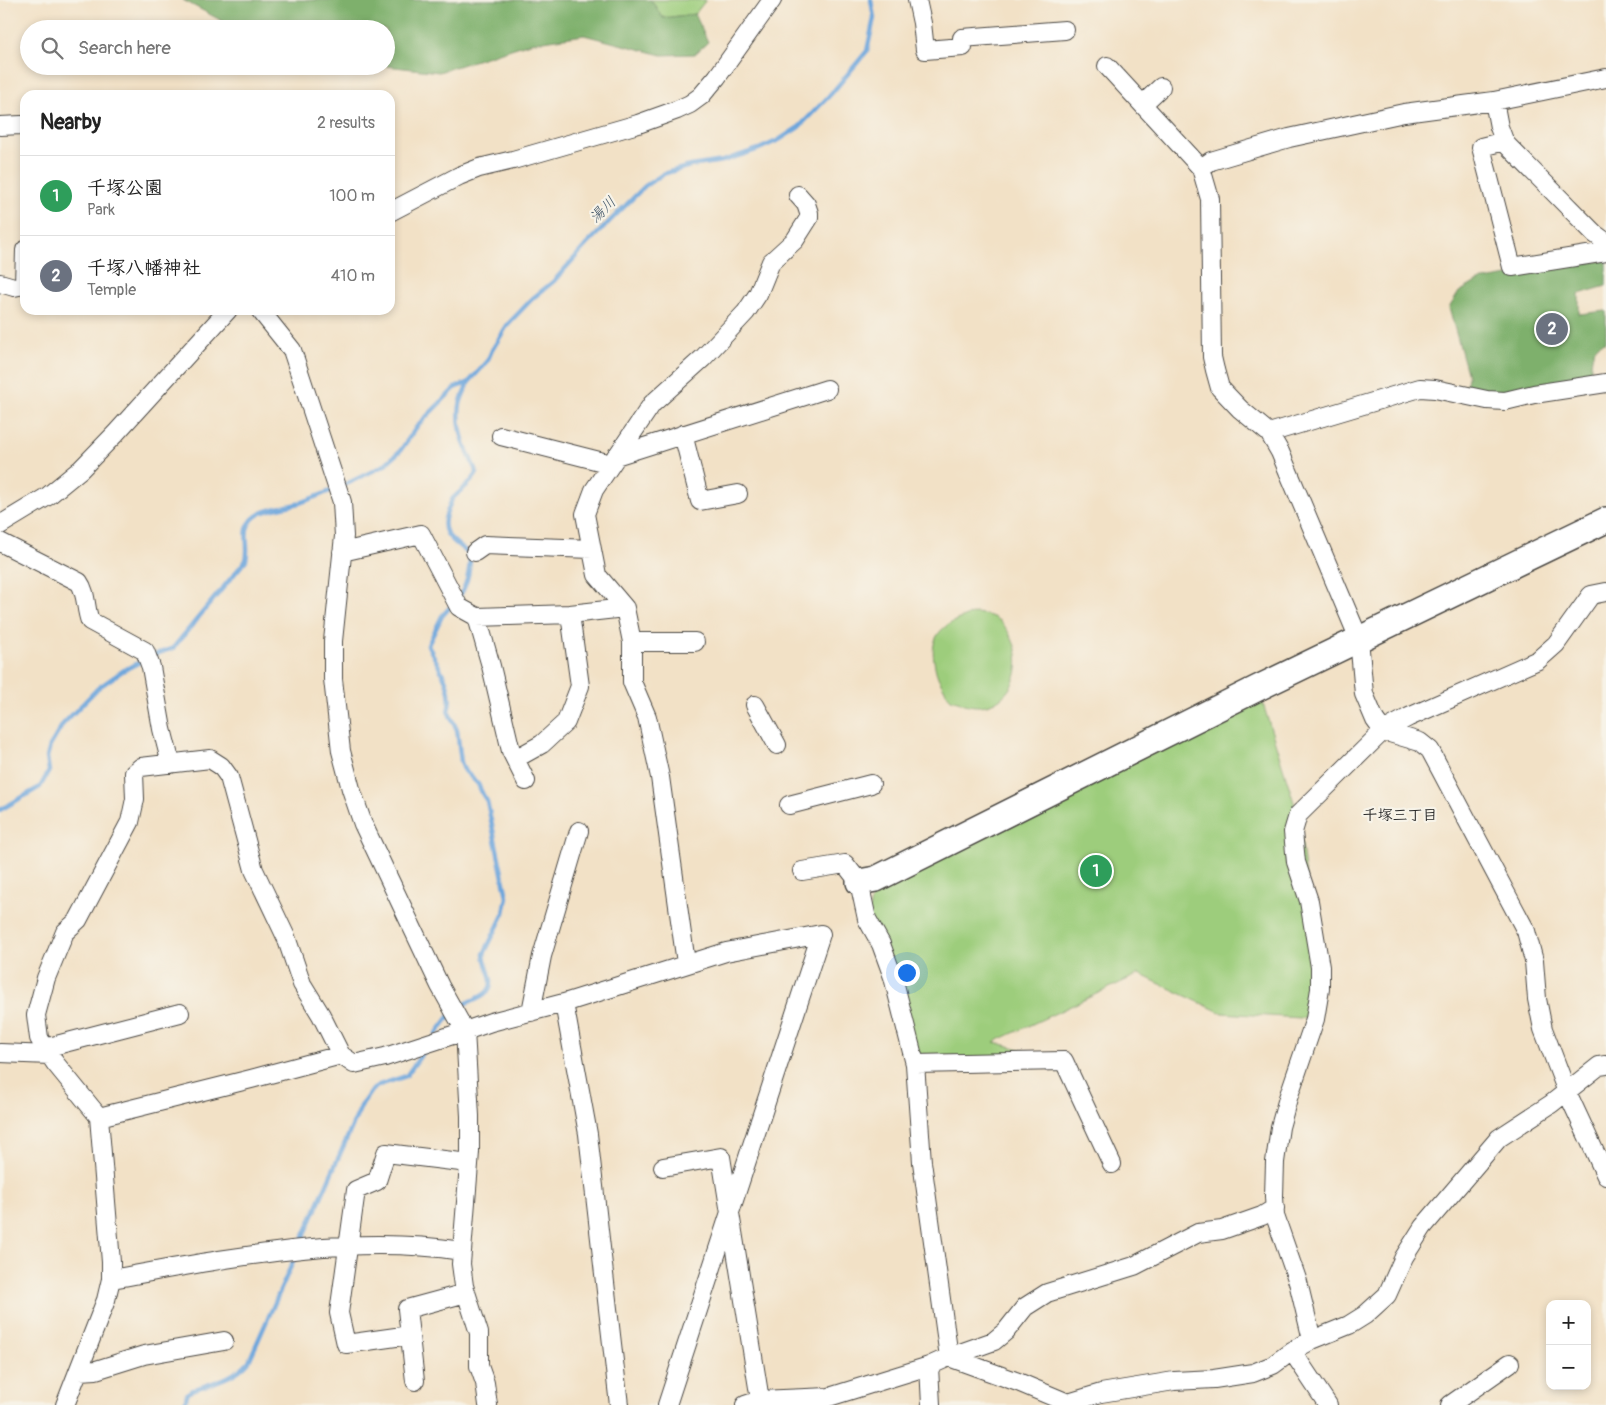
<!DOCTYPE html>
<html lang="en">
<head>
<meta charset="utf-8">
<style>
  :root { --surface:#fff; --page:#f2f2f2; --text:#222; --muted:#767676; --line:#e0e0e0; --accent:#d1495b }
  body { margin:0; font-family:Pangolin,"Klee One",sans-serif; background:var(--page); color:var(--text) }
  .controls { position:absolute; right:15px; bottom:15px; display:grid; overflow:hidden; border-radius:10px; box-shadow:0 2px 8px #0003 }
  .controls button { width:45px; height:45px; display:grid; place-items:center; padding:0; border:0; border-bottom:1px solid var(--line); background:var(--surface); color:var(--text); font:25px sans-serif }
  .you { position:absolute; left:906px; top:972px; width:18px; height:18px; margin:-12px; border:4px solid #fff; border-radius:50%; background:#1a73e8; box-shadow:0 0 0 8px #1a73e833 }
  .badge { display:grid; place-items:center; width:32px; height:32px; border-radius:50%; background:var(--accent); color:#fff; font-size:16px; font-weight:700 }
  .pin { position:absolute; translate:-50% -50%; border:2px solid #fff; box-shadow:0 1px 5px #0006 }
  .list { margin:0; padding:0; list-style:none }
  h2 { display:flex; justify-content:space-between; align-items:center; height:65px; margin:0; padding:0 20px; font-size:21px }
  h2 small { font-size:16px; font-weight:400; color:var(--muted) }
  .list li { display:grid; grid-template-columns:32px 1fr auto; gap:15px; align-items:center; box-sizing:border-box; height:80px; padding:0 20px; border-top:1px solid var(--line) }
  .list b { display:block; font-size:19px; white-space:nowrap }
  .list p { margin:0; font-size:16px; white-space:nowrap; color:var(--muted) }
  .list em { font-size:16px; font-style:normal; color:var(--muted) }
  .icon { flex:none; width:28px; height:28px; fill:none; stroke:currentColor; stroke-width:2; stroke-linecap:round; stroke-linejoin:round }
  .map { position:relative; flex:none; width:1606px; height:1405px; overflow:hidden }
  .search { position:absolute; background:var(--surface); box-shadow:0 2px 8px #0003; left:20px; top:20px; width:375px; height:55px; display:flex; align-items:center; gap:12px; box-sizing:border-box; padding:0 18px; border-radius:28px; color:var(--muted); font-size:19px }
  .panel { position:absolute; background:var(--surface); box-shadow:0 2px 8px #0003; left:20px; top:90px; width:375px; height:225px; border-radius:15px }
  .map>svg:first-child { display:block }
</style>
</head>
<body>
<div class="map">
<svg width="1606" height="1405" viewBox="0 0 1606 1405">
  <rect width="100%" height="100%" fill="#f7f3e8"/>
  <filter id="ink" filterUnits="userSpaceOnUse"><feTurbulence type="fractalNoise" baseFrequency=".02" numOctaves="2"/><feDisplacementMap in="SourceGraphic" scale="10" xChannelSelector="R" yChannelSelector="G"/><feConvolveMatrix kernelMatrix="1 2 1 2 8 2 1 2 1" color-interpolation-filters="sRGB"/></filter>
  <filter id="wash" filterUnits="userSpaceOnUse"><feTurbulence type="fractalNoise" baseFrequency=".0096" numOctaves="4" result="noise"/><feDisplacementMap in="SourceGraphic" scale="20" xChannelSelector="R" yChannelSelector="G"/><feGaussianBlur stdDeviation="1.12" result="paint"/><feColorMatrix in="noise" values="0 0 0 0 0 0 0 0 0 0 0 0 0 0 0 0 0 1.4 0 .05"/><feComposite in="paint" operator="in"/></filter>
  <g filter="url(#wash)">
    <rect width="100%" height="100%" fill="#f2e1c6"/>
    <path fill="#9dcd7c" stroke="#647c54" d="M 651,0 L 706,0 L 695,14 L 663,18 Z
      M 975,613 C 995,615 1003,620 1012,639 C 1030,674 1002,718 962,703 C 959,701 954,700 951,699 C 947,696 944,687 941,683 C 937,677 935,668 934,661 C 929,630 949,622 975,613 Z
      M 1258,688 L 1298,815 L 1309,901 L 1315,1019 L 1222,1013 L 1139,974 L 994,1042 L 1064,1061 L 915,1064 L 867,919 L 876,879 Z"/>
    <path fill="#7eb06c" stroke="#546e4c" d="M 183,0 L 651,0 L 663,18 L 695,14 L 708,42 L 695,54 L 662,55 L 584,35 L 530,43 L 439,72 L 386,66 L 386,29 L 237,29 Z
      M 1606,260 L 1606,286 L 1579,294 L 1579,314 L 1606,311 L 1606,342 C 1590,344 1591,364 1591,377 L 1505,401 L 1466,389 L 1468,376 L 1449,308 L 1459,292 L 1478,281 Z"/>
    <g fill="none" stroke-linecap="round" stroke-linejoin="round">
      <path stroke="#6da6dc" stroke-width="4.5" d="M 340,487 L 383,466 L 400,451 L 418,425 L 456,387 L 468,383 L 487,362 L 492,350 L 508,324 L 533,298 L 554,281 L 587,244 L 645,186 L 663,174 L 690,166 L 723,161 L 759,149 L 779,140 L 799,127 L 831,94 L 867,51 L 874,18 L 871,0
        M 458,598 C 468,585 470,570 470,555 C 454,541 438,535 447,512 C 449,508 450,502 453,498 C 461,490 472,483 477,473 C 467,452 456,429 460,405 C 461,398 466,390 468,383
        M 453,604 L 442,616 L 428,645 C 438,667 455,687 448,711 L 457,730 L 461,762 L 464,770 L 478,784 L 483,795 L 487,801 L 507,897 L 504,913 L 484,954 C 485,964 490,972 491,981 C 492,998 467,1000 456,1009
        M 151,656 L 173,648 L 246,560 C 249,550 245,539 247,529 C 253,507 283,509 300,503 C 311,499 322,494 333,490
        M 0,810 L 40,787 L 49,771 L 47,757 L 50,746 L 63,724 L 98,688 L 124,670 L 144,660
        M 436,1034 L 451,1014
        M 300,1245 L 362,1104 L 371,1091 L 379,1085 L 406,1076 L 424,1051
        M 185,1405 L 187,1394 L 192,1390 C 212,1383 235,1378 249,1361 L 296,1255"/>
    </g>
  </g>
  <g filter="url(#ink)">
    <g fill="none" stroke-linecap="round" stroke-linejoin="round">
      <defs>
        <path id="street" d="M 917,0 L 922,23 L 925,50 L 963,47 L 962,38 L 1065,30
          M 1107,66 L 1201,168
          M 1606,78 L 1494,101 L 1404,113 L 1289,138 L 1211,161 L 1201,168 L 1210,199 L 1212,357 L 1215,370 L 1220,388 L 1240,409 L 1269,433 L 1280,452 L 1359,639 L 1364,694 L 1375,720 L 1383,731 L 1420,742 L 1430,750 L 1526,931 L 1534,961 L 1537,999 L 1543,1029 L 1567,1092 L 1606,1176
          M 1494,101 L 1499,127 L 1505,143 L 1595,234 L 1606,242
          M 1143,104 L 1161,87
          M 0,126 L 22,125 L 25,127
          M 1505,141 L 1481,147 L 1512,267 L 1606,252
          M 390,212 L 459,176 L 479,168 L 513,160 L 638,124 L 677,110 L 690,104 L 701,96 L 717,77 L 772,0
          M 0,283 L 14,287 L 24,285 L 25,250
          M 260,310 L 292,350 L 342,502 L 344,536 L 333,641 L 333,679 L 341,751 L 351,789 L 363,824 L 440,986 L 465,1031 L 491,1022 L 564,1003 L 726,952 L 821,934 L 667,1405
          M 1269,433 L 1420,388 L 1435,389 L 1487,400 L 1505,401 L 1534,394 L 1606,383
          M 683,434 L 700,501 L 738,494
          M 501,436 L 611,464
          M 616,456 L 827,389
          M 0,525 L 48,496 L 81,469 L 115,434 L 228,310
          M 0,542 L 79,582 C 87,593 85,608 90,621 L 145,651 L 151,667 L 162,729 L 171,764
          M 342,552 L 421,534 L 459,607 L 477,617 L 570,614 L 625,608
          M 475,552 L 485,545 L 592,549
          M 477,617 L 491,666 L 511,751 L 526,781
          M 632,642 L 695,642
          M 755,705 L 777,745
          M 515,759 L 542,744 L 566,722 L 580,686 L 570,614
          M 789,805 L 871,784
          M 802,871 L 845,864 L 859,882 L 867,919 L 881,944 L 893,977 L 915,1064 L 922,1162 L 949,1357
          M 686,963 L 660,777 L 647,717 L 632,682 L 632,642 L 625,608 L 597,575 L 585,514 L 594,490 L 652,404 L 703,358 L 746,312 L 758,294 L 771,262 L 795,240 L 809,218 L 809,213 L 806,204 L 798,195
          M 564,1003 L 588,1134 L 619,1405
          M 531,1012 L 542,956 L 579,831
          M 45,1048 L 180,1013
          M 0,1053 L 50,1055
          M 915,1064 L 1064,1061 L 1112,1164
          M 99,1117 L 251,1079 L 341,1055 L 354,1064 L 385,1057 L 465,1031 L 470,1116 L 470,1152 L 461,1264 L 464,1286 L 479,1333 L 479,1366 L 485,1383 L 488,1405
          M 663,1167 L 721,1157 L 760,1400
          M 111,1279 C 226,1259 345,1233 462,1251
          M 410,1335 L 346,1344 L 339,1313 L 356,1190 L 377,1181 L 386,1153 L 469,1163
          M 1312,1340 L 1298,1282 L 1275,1216 L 1274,1196 L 1275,1162 L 1280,1127 L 1288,1098 L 1315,1019 L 1320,989 L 1320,967 L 1309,901 L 1296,862 L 1293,832 L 1298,815 L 1383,731 L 1409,717 L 1538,660 L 1556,644 L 1591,595 L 1606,592
          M 1292,1351 L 1328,1405
          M 949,1357 L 1018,1382 L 1068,1403 L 1101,1393 L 1174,1381 L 1214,1379 L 1253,1373 L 1273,1365 L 1292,1351 L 1312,1340 L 1349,1325 L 1365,1315 L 1387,1295 L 1404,1257 L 1423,1227 L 1499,1138 L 1551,1104 L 1599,1066 L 1606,1065
          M 929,1366 L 931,1405
          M 79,1371 L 96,1370 L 144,1355 L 224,1341
          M 415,1381 L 407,1309 L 466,1293
          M 65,1405 L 106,1300 L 111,1279 L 111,1262 L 99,1117 L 55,1063 L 45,1048 L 39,1038 L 36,1015 L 46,978 L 65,932 L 78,920 L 130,822 L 135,799 L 134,773 L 141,767 L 210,759 L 221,766 L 229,777 L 254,870 L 286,937 L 302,984 L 321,1015 L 341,1055
          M 745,1405 L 760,1400 L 829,1397 L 929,1366 L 949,1357 L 994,1341 L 1006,1331 L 1025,1307 L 1047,1293 L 1134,1266 L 1198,1233 L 1222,1230 L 1262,1216 L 1275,1208
          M 1450,1405 L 1510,1363"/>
        <path id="secondary" d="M 859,882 L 876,879 L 1258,688 L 1606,520"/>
      </defs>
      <use href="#street" stroke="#494642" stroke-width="20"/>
      <use href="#secondary" stroke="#494642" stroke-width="28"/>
      <use href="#street" stroke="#fff" stroke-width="18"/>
      <use href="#secondary" stroke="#fff" stroke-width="25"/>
    </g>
  </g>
  <g text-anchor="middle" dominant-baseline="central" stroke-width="4.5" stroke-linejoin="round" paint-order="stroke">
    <g font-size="15" font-style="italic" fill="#425669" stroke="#f7f3e8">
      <text transform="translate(603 210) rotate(-45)">湯川</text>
    </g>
    <g font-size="15" font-weight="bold" fill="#2b2b2b" stroke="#f7f3e8">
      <text x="1400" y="815">千塚三丁目</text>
    </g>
  </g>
</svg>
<div class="controls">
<button>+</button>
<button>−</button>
</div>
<div class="you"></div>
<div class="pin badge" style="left:1096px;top:871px;background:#2e9e5b">1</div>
<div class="pin badge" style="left:1552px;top:329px;background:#6b7280">2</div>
<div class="search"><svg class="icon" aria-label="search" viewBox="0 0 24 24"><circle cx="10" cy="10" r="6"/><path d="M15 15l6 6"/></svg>Search here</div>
<section class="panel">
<h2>Nearby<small>2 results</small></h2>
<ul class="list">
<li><span class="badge" style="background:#2e9e5b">1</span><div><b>千塚公園</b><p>Park</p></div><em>100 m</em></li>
<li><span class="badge" style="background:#6b7280">2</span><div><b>千塚八幡神社</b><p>Temple</p></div><em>410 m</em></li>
</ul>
</section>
</div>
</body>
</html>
